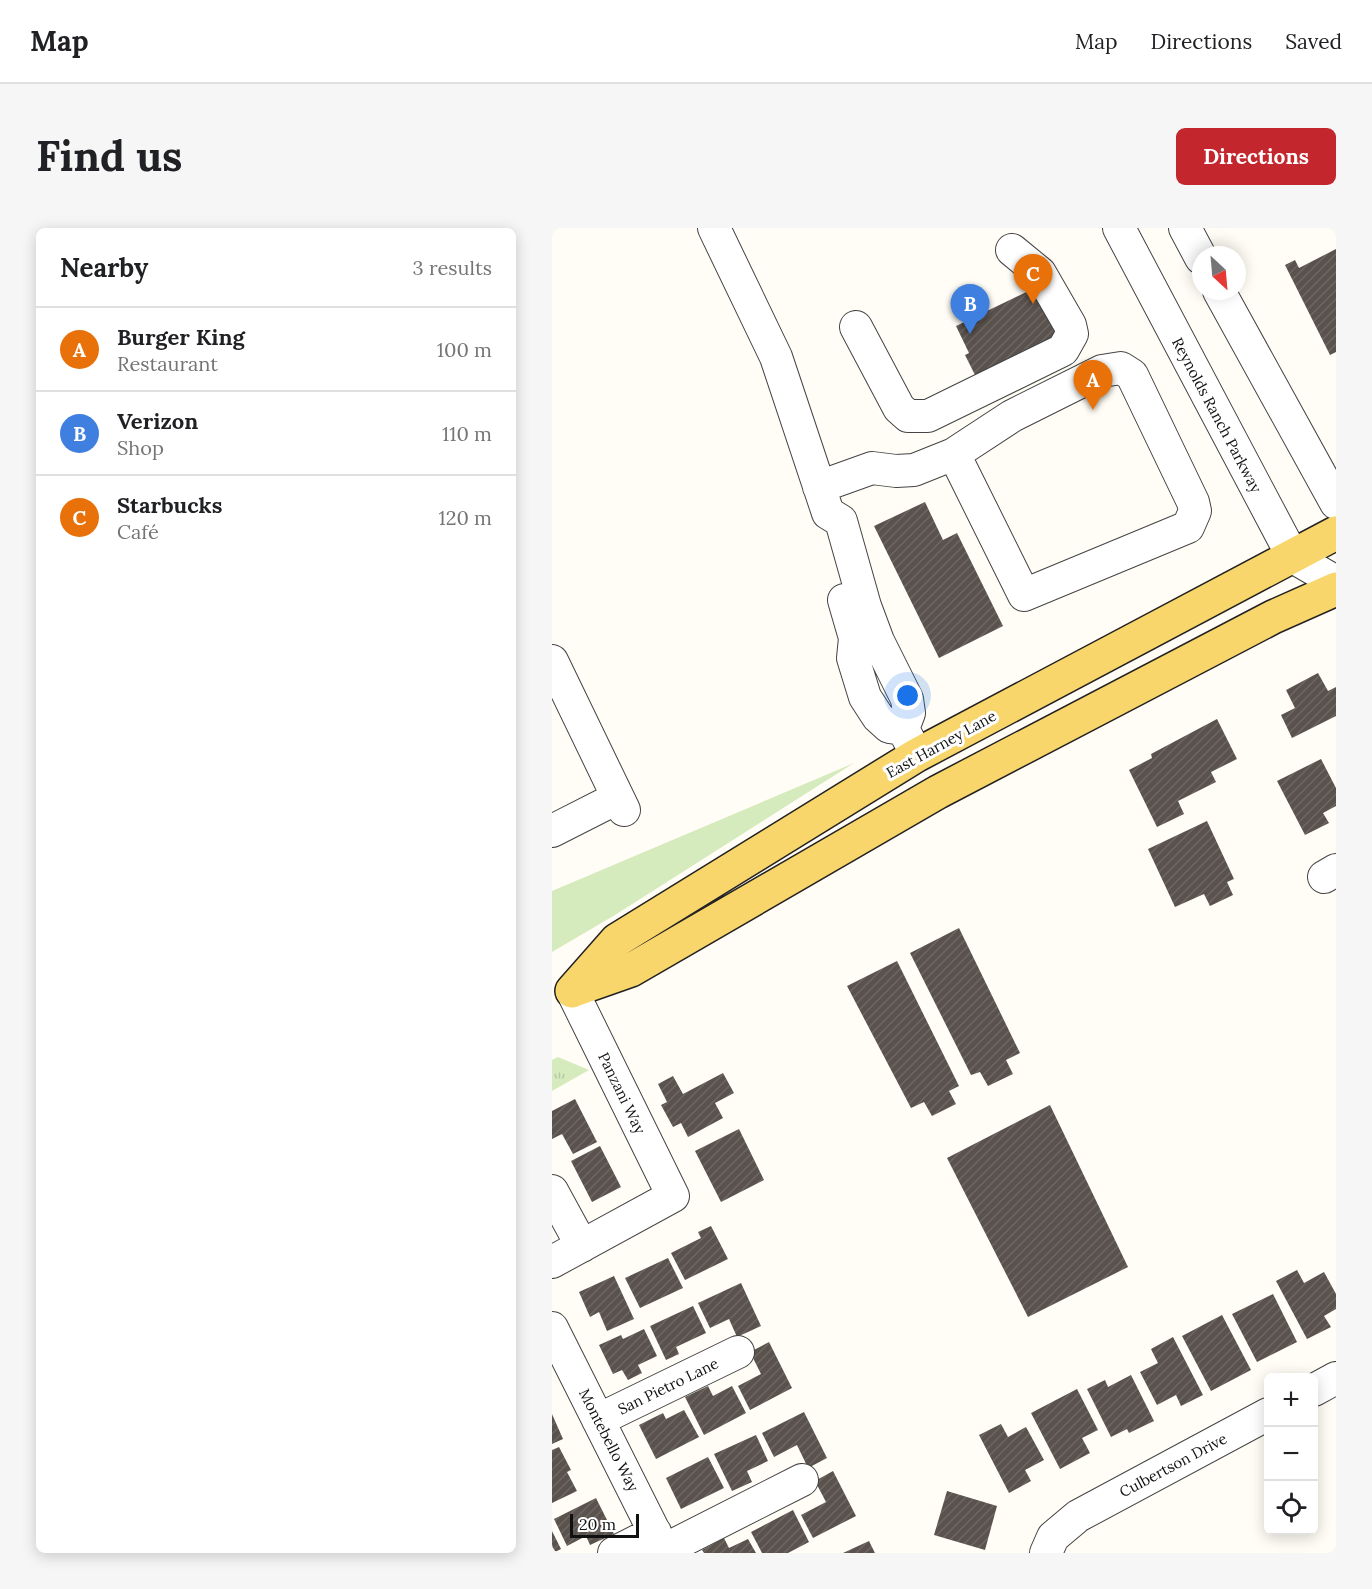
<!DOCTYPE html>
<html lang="en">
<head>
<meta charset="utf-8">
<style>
  :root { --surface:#fff; --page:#f6f6f6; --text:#202124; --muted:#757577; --line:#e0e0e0; --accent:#c4262e }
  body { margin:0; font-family:Lora,serif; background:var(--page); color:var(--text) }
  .controls { position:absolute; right:18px; bottom:18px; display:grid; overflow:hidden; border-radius:9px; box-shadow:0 3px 15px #0003 }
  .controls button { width:54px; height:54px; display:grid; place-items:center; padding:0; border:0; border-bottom:2px solid var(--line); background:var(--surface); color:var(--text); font:30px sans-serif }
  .compass { position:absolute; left:640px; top:18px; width:54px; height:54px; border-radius:50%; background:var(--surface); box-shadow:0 3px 15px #0003; rotate:154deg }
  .scale { position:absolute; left:18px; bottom:15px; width:69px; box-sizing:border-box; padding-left:6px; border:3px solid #111; border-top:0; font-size:16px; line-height:21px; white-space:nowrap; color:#111; -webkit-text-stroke:4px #fff; paint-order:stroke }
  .you { position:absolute; left:356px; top:468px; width:21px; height:21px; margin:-15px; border:4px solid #fff; border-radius:50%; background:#1a73e8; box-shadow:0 0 0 9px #1a73e833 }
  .badge { display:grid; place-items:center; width:39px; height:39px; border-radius:50%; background:var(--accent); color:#fff; font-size:20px; font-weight:700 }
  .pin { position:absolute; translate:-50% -50px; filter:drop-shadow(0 2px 3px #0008) }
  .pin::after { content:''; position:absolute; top:32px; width:21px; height:18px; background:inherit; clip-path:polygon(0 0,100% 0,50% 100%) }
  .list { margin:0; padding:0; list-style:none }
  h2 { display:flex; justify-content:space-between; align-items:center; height:78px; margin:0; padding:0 24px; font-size:26px }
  h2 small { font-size:20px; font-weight:400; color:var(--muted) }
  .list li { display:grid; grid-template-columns:39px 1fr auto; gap:18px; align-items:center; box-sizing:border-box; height:84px; padding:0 24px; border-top:2px solid var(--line) }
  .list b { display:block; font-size:22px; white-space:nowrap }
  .list p { margin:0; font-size:20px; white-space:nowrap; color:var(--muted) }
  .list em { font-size:20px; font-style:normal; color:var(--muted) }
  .icon { flex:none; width:33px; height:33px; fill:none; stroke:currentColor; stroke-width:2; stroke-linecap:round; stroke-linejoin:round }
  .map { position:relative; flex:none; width:784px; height:1325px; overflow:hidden; border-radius:9px }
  header { display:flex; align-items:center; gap:36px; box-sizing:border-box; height:84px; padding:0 30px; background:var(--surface); border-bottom:2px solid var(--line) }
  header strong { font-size:28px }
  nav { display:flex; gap:33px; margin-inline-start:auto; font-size:21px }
  .intro { display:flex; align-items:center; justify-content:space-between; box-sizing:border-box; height:144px; padding:0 36px }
  h1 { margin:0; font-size:42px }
  .button { padding:15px 27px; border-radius:9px; background:var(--accent); color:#fff; font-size:21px; font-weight:700 }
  main { display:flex; gap:36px; padding:0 36px }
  aside { flex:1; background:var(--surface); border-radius:9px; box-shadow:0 3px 15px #0003 }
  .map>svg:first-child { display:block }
</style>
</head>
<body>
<header>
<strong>Map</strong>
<nav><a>Map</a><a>Directions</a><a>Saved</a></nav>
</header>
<div class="intro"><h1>Find us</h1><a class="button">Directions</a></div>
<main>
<aside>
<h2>Nearby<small>3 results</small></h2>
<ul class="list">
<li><span class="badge" style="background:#e8710a">A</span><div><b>Burger King</b><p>Restaurant</p></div><em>100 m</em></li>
<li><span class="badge" style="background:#3f7fe0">B</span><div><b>Verizon</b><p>Shop</p></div><em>110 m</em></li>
<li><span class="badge" style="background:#e8710a">C</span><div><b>Starbucks</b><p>Café</p></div><em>120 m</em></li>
</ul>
</aside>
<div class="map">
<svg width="784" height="1325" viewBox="0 0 784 1325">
  <defs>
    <pattern id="park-tufts" width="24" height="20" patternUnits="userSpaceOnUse" patternTransform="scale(1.5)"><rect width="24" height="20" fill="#d5ebbd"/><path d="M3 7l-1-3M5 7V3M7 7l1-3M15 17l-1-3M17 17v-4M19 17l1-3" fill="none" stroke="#b6c8a1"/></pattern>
    <pattern id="building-hatch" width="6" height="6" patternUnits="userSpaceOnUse" patternTransform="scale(1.5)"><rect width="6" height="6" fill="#5a524d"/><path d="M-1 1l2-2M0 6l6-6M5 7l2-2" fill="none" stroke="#6d6662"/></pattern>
  </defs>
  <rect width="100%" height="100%" fill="#fffdf5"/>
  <path fill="#d5ebbd" d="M 302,535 L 63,687 L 0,724 L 0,663 Z"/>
  <path fill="url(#park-tufts)" d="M 6,829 L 37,842 L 0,863 L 0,832 Z"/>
  <path fill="url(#building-hatch)" d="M 784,21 L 784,124 L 778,127 L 733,37 L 743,32 L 747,40 Z
    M 487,58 L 511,108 L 424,149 L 413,127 L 417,125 L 404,98 Z
    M 373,274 L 391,312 L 405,305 L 451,398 L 387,430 L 322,298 Z
    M 766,445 L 776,463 L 784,459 L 784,488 L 740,510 L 729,487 L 743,480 L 734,462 Z
    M 665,491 L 685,531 L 659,544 L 664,554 L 626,573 L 632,586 L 605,599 L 577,542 L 600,530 L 599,526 Z
    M 769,531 L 784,560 L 784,578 L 771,585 L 777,595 L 753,607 L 725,553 Z
    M 655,593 L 682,651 L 675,654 L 681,667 L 658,678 L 652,666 L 623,679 L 596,621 Z
    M 407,700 L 468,825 L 454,832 L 461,846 L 436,858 L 428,844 L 419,847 L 358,725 Z
    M 345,733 L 407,858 L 397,863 L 404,876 L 380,888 L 372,874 L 359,880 L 295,758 Z
    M 171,845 L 182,865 L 163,875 L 171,890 L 136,909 L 129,895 L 121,899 L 109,877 L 115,874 L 106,856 L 121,848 L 131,866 Z
    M 23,871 L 45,914 L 21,926 L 10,906 L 0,911 L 0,883 Z
    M 498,877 L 576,1039 L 476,1089 L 395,930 Z
    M 187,901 L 212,952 L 169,974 L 143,923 Z
    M 48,918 L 69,959 L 40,974 L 19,933 Z
    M 159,998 L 176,1031 L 133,1052 L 119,1025 L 149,1010 L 146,1004 Z
    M 116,1030 L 131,1060 L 88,1080 L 73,1050 Z
    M 745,1042 L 752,1055 L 772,1044 L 784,1066 L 784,1081 L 772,1088 L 779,1099 L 755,1111 L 724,1053 Z
    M 62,1048 L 82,1091 L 55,1103 L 47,1084 L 38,1089 L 27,1064 Z
    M 189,1055 L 209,1098 L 185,1109 L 177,1091 L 158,1100 L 146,1075 Z
    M 721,1066 L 745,1114 L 705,1134 L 680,1086 Z
    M 141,1078 L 154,1105 L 124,1119 L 127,1126 L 114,1132 L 98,1098 Z
    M 670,1087 L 699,1142 L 659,1163 L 630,1108 Z
    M 92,1101 L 105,1128 L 86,1137 L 90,1145 L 76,1152 L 70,1142 L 61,1146 L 47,1117 L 69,1107 L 71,1111 Z
    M 621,1109 L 651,1167 L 629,1178 L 624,1167 L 605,1177 L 588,1144 L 606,1135 L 599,1121 Z
    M 217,1114 L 240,1160 L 198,1182 L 186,1158 L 209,1146 L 198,1124 Z
    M 579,1147 L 602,1193 L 577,1205 L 575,1201 L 559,1209 L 535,1161 L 553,1152 L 556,1159 Z
    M 156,1158 L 161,1168 L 180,1158 L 194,1185 L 152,1207 L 133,1169 Z
    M 525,1161 L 546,1202 L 530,1210 L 538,1225 L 508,1241 L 479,1185 Z
    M 132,1182 L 147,1209 L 104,1231 L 87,1197 L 111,1185 L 114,1191 Z
    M 252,1184 L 275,1230 L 256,1240 L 245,1217 L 222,1229 L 210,1205 Z
    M 0,1186 L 11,1211 L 0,1216 Z
    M 449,1196 L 456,1209 L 474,1199 L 492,1232 L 473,1242 L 479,1253 L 457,1265 L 427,1207 Z
    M 204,1207 L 216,1233 L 195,1243 L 200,1254 L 180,1263 L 162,1226 Z
    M 7,1219 L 19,1242 L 15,1244 L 25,1263 L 0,1275 L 0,1222 Z
    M 156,1229 L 172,1260 L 129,1281 L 114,1250 Z
    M 281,1243 L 304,1288 L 261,1310 L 249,1287 L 274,1274 L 263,1253 Z
    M 395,1263 L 445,1278 L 433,1322 L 382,1307 Z
    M 44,1270 L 62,1306 L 38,1317 L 34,1308 L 15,1318 L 2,1291 Z
    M 241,1282 L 257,1314 L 236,1325 L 210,1325 L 199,1304 Z
    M 0,1303 L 9,1321 L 1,1325 L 0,1325 Z
    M 172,1310 L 177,1320 L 196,1311 L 204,1325 L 152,1325 L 150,1322 Z
    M 317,1313 L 323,1325 L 291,1325 Z"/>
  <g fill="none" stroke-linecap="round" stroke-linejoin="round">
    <defs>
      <path id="minor" d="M 162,0 L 224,129 L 276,285 L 289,293 L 313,378 L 326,413 L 355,471 L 357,485 L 351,501 L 365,527
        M 567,0 L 741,329 L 784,354
        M 633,0 L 649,30
        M 667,63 L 784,275
        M 304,99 L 347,180 L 356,188 L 376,188 L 511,122 L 520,106 L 518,97 L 488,45 L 460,22
        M 267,259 L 320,240 L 344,243 L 362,242 L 402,226 L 472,367 L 636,299 L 643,283 L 641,274 L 580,147 L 569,140 L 550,143 L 460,188 L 402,226
        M 292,372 L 303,410 L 301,430 L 313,469 L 326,489 L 337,499 L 351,501
        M 0,433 L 72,582
        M 0,603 L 65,570
        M 772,649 L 784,642
        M 0,963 L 30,1018
        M 0,1034 L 121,968 L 20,763
        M 0,1100 L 113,1325
        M 762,1162 L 784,1150
        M 46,1192 L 186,1124
        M 112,1322 L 250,1252
        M 62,1325 L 103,1304
        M 494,1325 L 501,1309 L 526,1288 L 716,1186"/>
      <path id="major" d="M 22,762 L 79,742 L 386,564 L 721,389 L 784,361
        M 20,763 L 65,712 L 365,527 L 784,305"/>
    </defs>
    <use href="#minor" stroke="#444" stroke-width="34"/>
    <use href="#major" stroke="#222" stroke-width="36"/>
    <use href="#minor" stroke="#fff" stroke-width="32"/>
    <use href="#major" stroke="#f9d66b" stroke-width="33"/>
  </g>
  <g text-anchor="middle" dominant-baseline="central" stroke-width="6" stroke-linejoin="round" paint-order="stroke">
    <g font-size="15" fill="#111" stroke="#fff">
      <text transform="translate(665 187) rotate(62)">Reynolds Ranch Parkway</text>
      <text transform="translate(389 516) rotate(-29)">East Harney Lane</text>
      <text transform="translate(70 865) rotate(64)">Panzani Way</text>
      <text transform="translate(116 1158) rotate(-26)">San Pietro Lane</text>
      <text transform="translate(57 1212) rotate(63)">Montebello Way</text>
      <text transform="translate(621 1237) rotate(-28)">Culbertson Drive</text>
    </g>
  </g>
</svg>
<div class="controls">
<button>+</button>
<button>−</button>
<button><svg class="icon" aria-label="locate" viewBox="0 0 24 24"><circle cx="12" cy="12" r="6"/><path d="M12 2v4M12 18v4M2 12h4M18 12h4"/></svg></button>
</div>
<svg class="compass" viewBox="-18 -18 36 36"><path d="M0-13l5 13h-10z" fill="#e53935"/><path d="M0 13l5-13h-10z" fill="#757577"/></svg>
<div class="scale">20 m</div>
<div class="you"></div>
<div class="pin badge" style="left:541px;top:182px;background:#e8710a">A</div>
<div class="pin badge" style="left:418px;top:106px;background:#3f7fe0">B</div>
<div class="pin badge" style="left:481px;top:76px;background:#e8710a">C</div>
</div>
</main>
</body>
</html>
